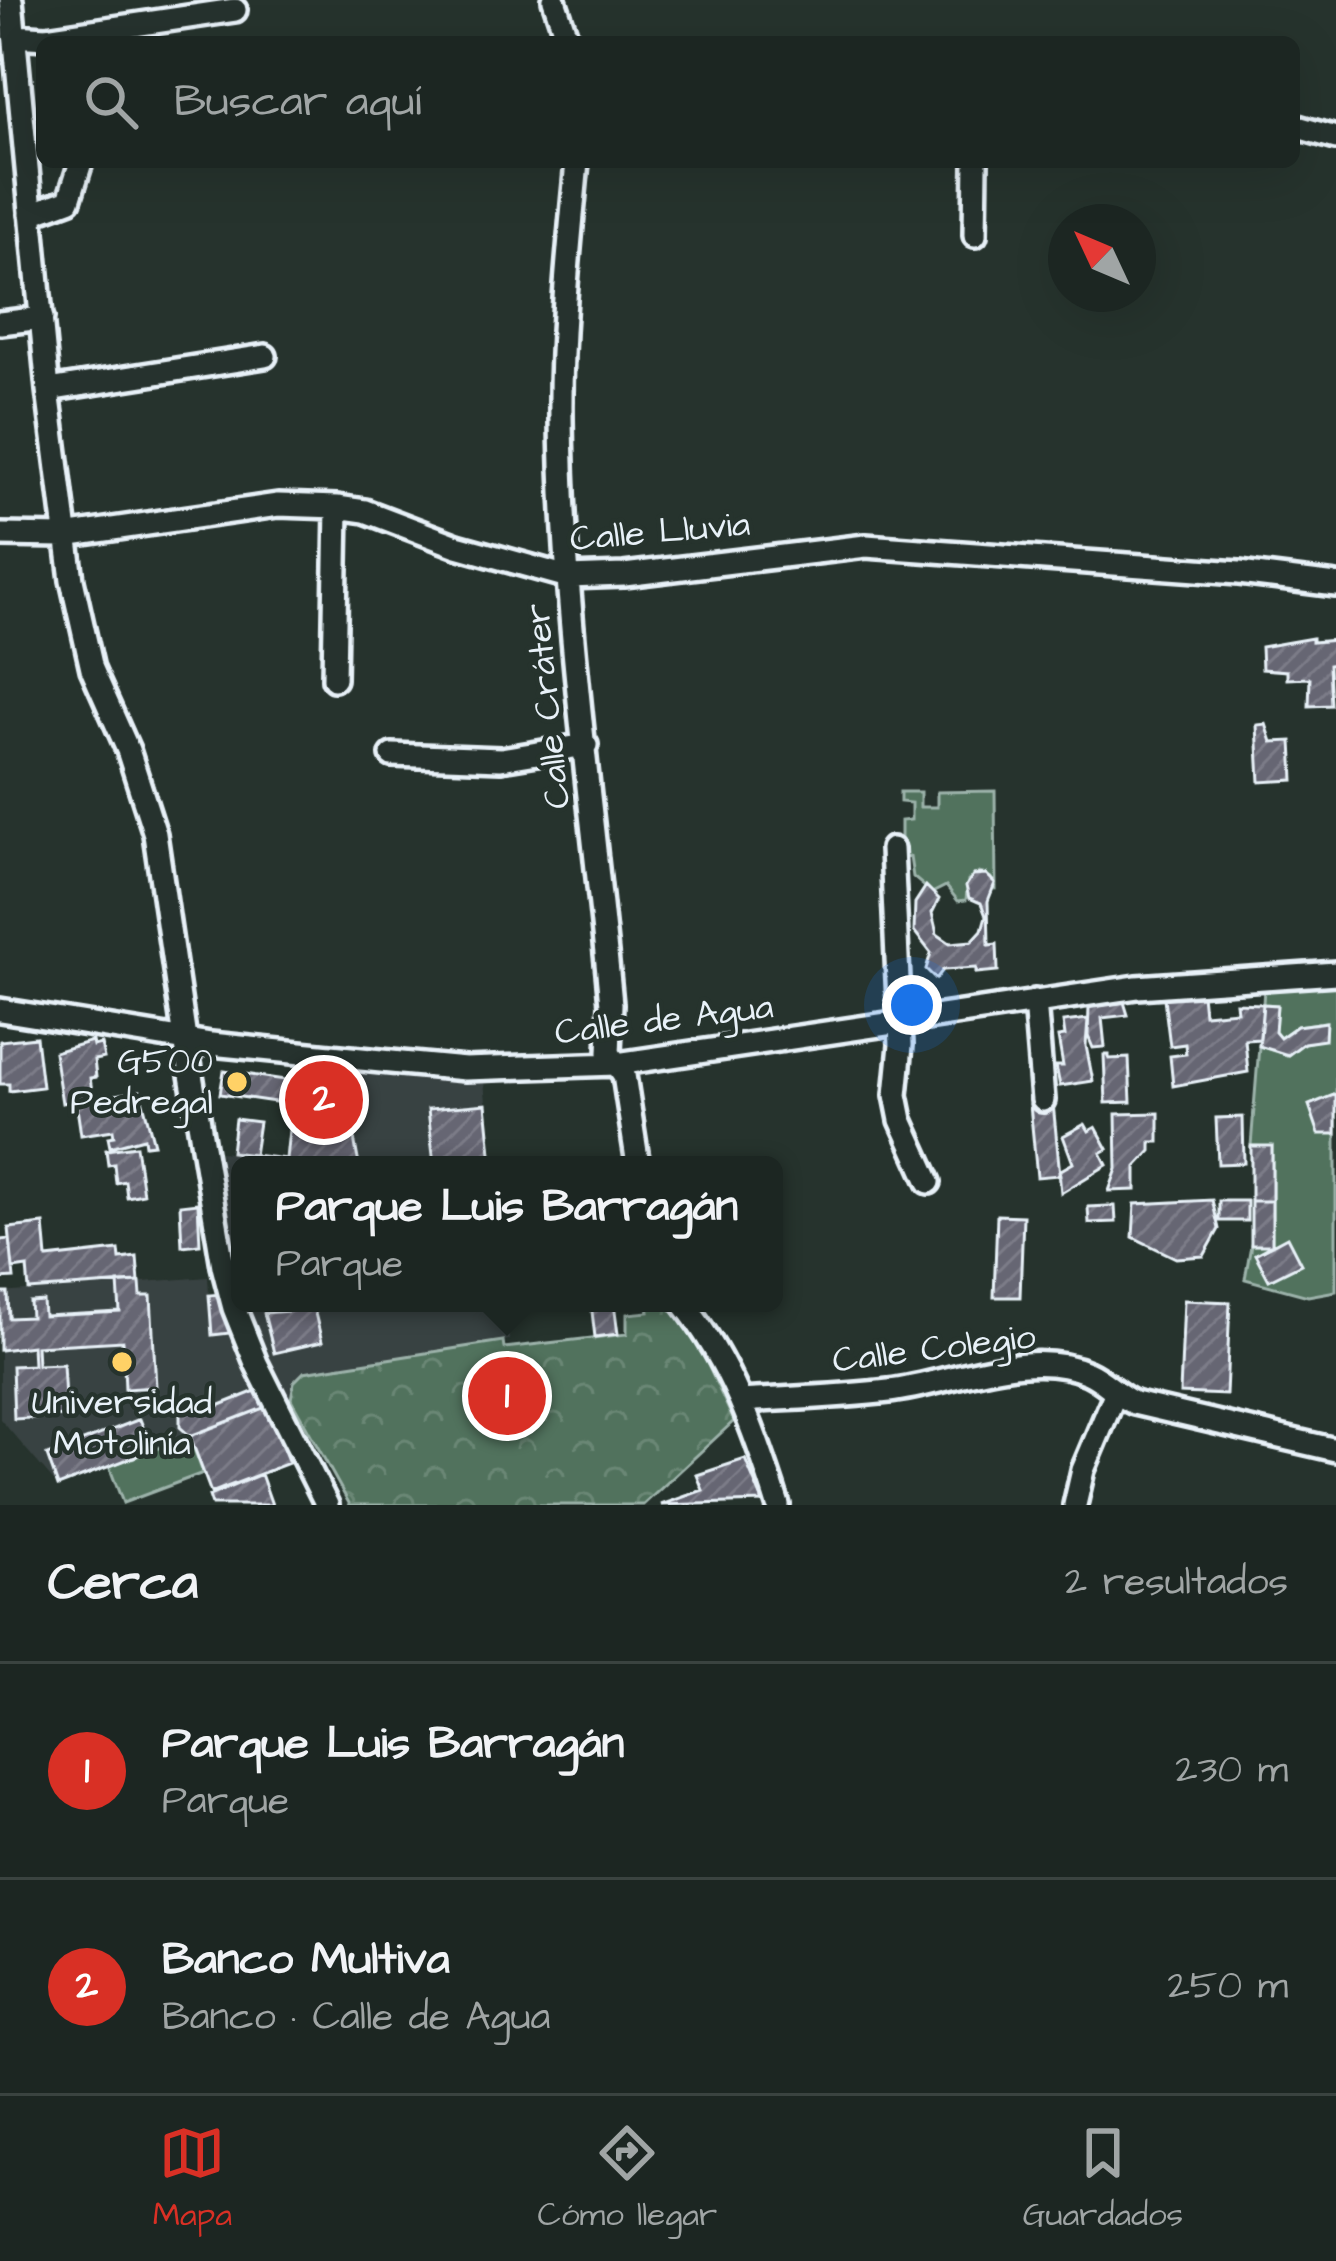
<!DOCTYPE html>
<html lang="es">
<head>
<meta charset="utf-8">
<style>
  :root { --surface:#1c2622; --page:#29322f; --text:#f1f3f6; --muted:#a0a5a5; --line:#3a4340; --accent:#d93025 }
  body { margin:0; font-family:"Architects Daughter",sans-serif; background:var(--page); color:var(--text) }
  .compass { position:absolute; left:1048px; top:204px; width:108px; height:108px; border-radius:50%; background:var(--surface); box-shadow:0 12px 48px #0002; rotate:314deg }
  .you { position:absolute; left:912px; top:1005px; width:42px; height:42px; margin:-30px; border:9px solid #fff; border-radius:50%; background:#1a73e8; box-shadow:0 0 0 18px #1a73e833 }
  .badge { display:grid; place-items:center; width:78px; height:78px; border-radius:50%; background:var(--accent); color:#fff; font-size:39px; font-weight:700 }
  .pin { position:absolute; translate:-50% -50%; border:6px solid #fff; box-shadow:0 3px 12px #0006 }
  .popup { position:absolute; left:231px; top:1156px; width:552px; height:156px; box-sizing:border-box; display:grid; place-content:center; border-radius:18px; background:var(--surface); filter:drop-shadow(0 3px 9px #0005); font-size:39px; white-space:nowrap; color:var(--muted) }
  .popup b { font-size:45px; color:var(--text) }
  .popup::after { content:''; position:absolute; left:50%; top:100%; margin-left:-24px; border:24px solid transparent; border-top-color:var(--surface) }
  .list { margin:0; padding:0; list-style:none }
  h2 { display:flex; justify-content:space-between; align-items:center; height:156px; margin:0; padding:0 48px; font-size:51px }
  h2 small { font-size:39px; font-weight:400; color:var(--muted) }
  .list li { display:grid; grid-template-columns:78px 1fr auto; gap:36px; align-items:center; box-sizing:border-box; height:216px; padding:0 48px; border-top:3px solid var(--line) }
  .list b { display:block; font-size:45px; white-space:nowrap }
  .list p { margin:0; font-size:39px; white-space:nowrap; color:var(--muted) }
  .list em { font-size:39px; font-style:normal; color:var(--muted) }
  .icon { flex:none; width:66px; height:66px; fill:none; stroke:currentColor; stroke-width:2; stroke-linecap:round; stroke-linejoin:round }
  .map { position:relative; flex:none; width:1336px; height:1505px; overflow:hidden }
  .search { position:absolute; background:var(--surface); box-shadow:0 12px 48px #0002; left:36px; right:36px; top:36px; height:132px; display:flex; align-items:center; gap:30px; box-sizing:border-box; padding:0 42px; border-radius:18px; color:var(--muted); font-size:45px }
  .sheet { height:588px; background:var(--surface) }
  nav { display:flex; justify-content:space-around; align-items:center; box-sizing:border-box; height:168px; border-top:3px solid var(--line); background:var(--surface); font-size:33px; color:var(--muted) }
  nav a { display:grid; justify-items:center; gap:6px }
  nav .on { color:var(--accent) }
  .map>svg:first-child { display:block }
</style>
</head>
<body>
<div class="map">
<svg width="1336" height="1505" viewBox="0 0 1336 1505">
  <defs>
    <pattern id="park-crowns" width="20" height="18" patternUnits="userSpaceOnUse" patternTransform="scale(3)"><rect width="20" height="18" fill="#51725d"/><path d="M2 6a3 3 0 1 1 6 0M12 15a3 3 0 1 1 6 0" fill="none" stroke="#6a8775"/></pattern>
    <pattern id="building-hatch" width="6" height="6" patternUnits="userSpaceOnUse" patternTransform="scale(3)"><rect width="6" height="6" fill="#666673"/><path d="M-1 1l2-2M0 6l6-6M5 7l2-2" fill="none" stroke="#7c7c88"/></pattern>
  </defs>
  <rect width="100%" height="100%" fill="#26332d"/>
  <filter id="ink" filterUnits="userSpaceOnUse"><feTurbulence type="fractalNoise" baseFrequency=".00833" numOctaves="2"/><feDisplacementMap in="SourceGraphic" scale="24" xChannelSelector="R" yChannelSelector="G"/><feConvolveMatrix kernelMatrix="1 2 1 2 8 2 1 2 1" color-interpolation-filters="sRGB"/></filter>
  <g filter="url(#ink)">
    <path fill="#394242" d="M 297,1061 L 484,1081 L 492,1163 L 240,1165 L 240,1266 L 229,1225 L 220,1152 L 286,1159 Z
      M 208,1277 L 209,1295 L 221,1294 L 229,1331 L 266,1407 L 58,1486 L 0,1419 L 0,1293 Z
      M 250,1303 L 506,1303 L 509,1340 L 304,1372 L 292,1388 L 293,1404 L 258,1338 Z"/>
    <path fill="url(#park-crowns)" stroke="#9cb2aa" stroke-width="3" d="M 648,1303 L 667,1303 L 695,1337 L 734,1421 L 643,1505 L 350,1505 L 291,1399 L 294,1382 L 304,1372 L 503,1341 L 504,1348 L 627,1334 L 627,1314 L 649,1312 Z"/>
    <path fill="#51725d" stroke="#9cb2aa" stroke-width="3" d="M 995,791 L 996,890 L 991,878 L 979,873 L 968,880 L 966,900 L 958,901 L 946,886 L 932,893 L 913,877 L 910,857 L 901,859 L 901,821 L 911,820 L 911,803 L 900,802 L 900,792 L 920,792 L 920,807 L 937,807 L 937,792 Z
      M 1336,985 L 1336,1291 L 1308,1296 L 1245,1279 L 1251,1245 L 1272,1244 L 1272,1147 L 1251,1146 L 1259,1046 L 1287,1055 L 1304,1043 L 1325,1039 L 1325,1022 L 1297,1026 L 1280,1038 L 1275,1032 L 1277,1005 L 1263,1004 L 1264,988 Z
      M 190,1437 L 203,1473 L 123,1503 L 109,1466 Z"/>
    <path fill="url(#building-hatch)" stroke="#e8f1f8" stroke-width="3" d="M 1312,638 L 1312,642 L 1336,640 L 1336,664 L 1329,665 L 1331,705 L 1309,706 L 1310,678 L 1287,679 L 1287,671 L 1262,669 L 1261,647 Z
      M 1266,724 L 1272,742 L 1292,741 L 1294,780 L 1260,782 L 1257,725 Z
      M 986,874 L 995,883 L 988,901 L 989,945 L 997,944 L 998,971 L 976,973 L 976,968 L 943,970 L 936,979 L 926,969 L 931,953 L 914,931 L 915,903 L 926,886 L 939,899 L 932,913 L 937,934 L 950,943 L 972,941 L 982,930 L 986,916 L 981,903 L 969,898 L 966,886 L 973,875 Z
      M 1202,994 L 1204,1014 L 1237,1011 L 1236,1003 L 1263,1004 L 1260,1039 L 1245,1040 L 1248,1072 L 1173,1086 L 1170,1056 L 1186,1054 L 1185,1044 L 1170,1046 L 1164,998 Z
      M 1124,1002 L 1128,1015 L 1102,1018 L 1105,1047 L 1093,1048 L 1088,1036 L 1089,1007 Z
      M 1263,1004 L 1277,1005 L 1275,1032 L 1280,1038 L 1297,1026 L 1326,1022 L 1325,1040 L 1304,1043 L 1288,1055 L 1259,1046 Z
      M 1088,1019 L 1086,1046 L 1093,1081 L 1060,1086 L 1056,1066 L 1063,1066 L 1058,1037 L 1065,1036 L 1063,1022 Z
      M 36,1037 L 42,1087 L 9,1091 L 9,1084 L 0,1084 L 0,1041 Z
      M 92,1041 L 93,1046 L 101,1044 L 104,1058 L 94,1060 L 96,1077 L 90,1078 L 93,1098 L 62,1103 L 54,1052 Z
      M 1104,1055 L 1109,1055 L 1109,1059 L 1129,1058 L 1131,1102 L 1106,1103 Z
      M 224,1071 L 285,1080 L 282,1103 L 220,1094 Z
      M 296,1071 L 350,1082 L 356,1117 L 291,1111 Z
      M 140,1091 L 154,1144 L 145,1145 L 144,1138 L 110,1147 L 108,1137 L 114,1136 L 113,1130 L 81,1135 L 76,1101 Z
      M 1336,1094 L 1336,1134 L 1319,1134 L 1309,1105 Z
      M 1053,1103 L 1060,1175 L 1037,1177 L 1030,1105 Z
      M 486,1104 L 492,1163 L 434,1165 L 428,1109 Z
      M 291,1111 L 350,1117 L 359,1165 L 254,1165 L 254,1155 L 286,1159 Z
      M 1159,1113 L 1159,1142 L 1151,1142 L 1151,1151 L 1136,1167 L 1136,1190 L 1109,1191 L 1117,1169 L 1116,1114 Z
      M 1243,1117 L 1244,1163 L 1218,1164 L 1216,1118 Z
      M 235,1119 L 259,1122 L 254,1155 L 231,1152 Z
      M 1085,1124 L 1089,1131 L 1096,1127 L 1108,1149 L 1101,1153 L 1107,1165 L 1061,1193 L 1059,1171 L 1073,1163 L 1063,1136 Z
      M 136,1146 L 143,1194 L 127,1197 L 125,1181 L 116,1183 L 114,1164 L 108,1165 L 106,1150 Z
      M 1251,1146 L 1272,1146 L 1272,1201 L 1251,1201 Z
      M 1212,1200 L 1219,1229 L 1204,1256 L 1176,1258 L 1133,1237 L 1135,1204 Z
      M 1219,1201 L 1247,1201 L 1247,1221 L 1219,1221 Z
      M 1251,1201 L 1272,1201 L 1272,1245 L 1251,1245 Z
      M 198,1203 L 200,1244 L 182,1246 L 180,1205 Z
      M 1109,1206 L 1115,1206 L 1116,1222 L 1089,1223 L 1088,1207 Z
      M 997,1215 L 1023,1216 L 1020,1297 L 994,1297 Z
      M 44,1224 L 47,1258 L 119,1250 L 120,1259 L 137,1257 L 139,1282 L 29,1290 L 27,1267 L 13,1269 L 9,1228 Z
      M 1287,1237 L 1301,1264 L 1269,1280 L 1255,1254 Z
      M 10,1239 L 14,1278 L 0,1279 L 0,1240 Z
      M 140,1282 L 141,1296 L 151,1296 L 156,1387 L 125,1389 L 123,1341 L 36,1346 L 37,1365 L 63,1364 L 66,1416 L 14,1419 L 12,1366 L 33,1365 L 32,1346 L 0,1350 L 0,1293 L 8,1293 L 9,1318 L 31,1317 L 30,1302 L 43,1301 L 44,1316 L 120,1312 L 118,1283 Z
      M 221,1294 L 230,1333 L 212,1335 L 209,1295 Z
      M 1184,1300 L 1230,1302 L 1226,1395 L 1180,1393 Z
      M 591,1303 L 614,1303 L 618,1334 L 595,1337 Z
      M 314,1309 L 322,1342 L 274,1353 L 264,1313 Z
      M 258,1390 L 266,1407 L 190,1436 L 180,1427 L 180,1410 L 208,1399 L 213,1408 Z
      M 266,1407 L 289,1463 L 211,1493 L 190,1436 Z
      M 140,1419 L 152,1450 L 58,1486 L 47,1455 Z
      M 745,1459 L 763,1502 L 661,1505 L 703,1490 L 697,1475 Z
      M 261,1474 L 272,1505 L 212,1505 L 209,1496 Z"/>
    <g fill="none" stroke-linecap="round" stroke-linejoin="round">
      <defs>
        <path id="minor" d="M 11,0 L 48,390 L 72,580 L 92,669 L 128,750 L 155,834 L 185,1039 L 223,1266 L 234,1308 L 256,1363 L 327,1505
          M 554,0 L 568,42
          M 14,36 L 46,38 L 235,10
          M 1294,126 L 1336,138
          M 577,162 C 569,247 560,333 561,419 C 563,614 593,810 611,1004 L 609,1053 L 624,1075 L 638,1165
          M 31,214 L 69,200 L 81,162
          M 975,235 L 976,162
          M 0,323 L 42,318
          M 48,390 L 265,356
          M 0,535 L 64,536 L 278,505 L 337,507 L 365,511 L 457,546 L 568,577 L 624,575 L 866,546 L 1239,573 L 1336,585
          M 334,679 L 337,507
          M 392,755 L 501,759 L 586,745
          M 892,849 L 901,1045 L 896,1095 L 901,1120 L 929,1182
          M 1035,1001 L 1043,1100
          M 0,1010 L 211,1044 L 401,1063 L 465,1069 L 617,1064 L 1137,987 L 1336,973
          M 683,1303 C 731,1363 755,1432 778,1505
          M 741,1401 C 790,1398 840,1397 889,1391 C 950,1384 1027,1346 1088,1373 C 1104,1380 1117,1395 1134,1403 L 1336,1450
          M 1075,1505 L 1083,1470 L 1115,1394"/>
      </defs>
      <use href="#minor" stroke="#e8f1f8" stroke-width="30"/>
      <use href="#minor" stroke="#26332d" stroke-width="21"/>
    </g>
  </g>
  <g fill="#ffd166" stroke="#26332d" stroke-width="4.5">
    <circle cx="237" cy="1082" r="12"/>
    <circle cx="122" cy="1362" r="12"/>
  </g>
  <g text-anchor="middle" dominant-baseline="central" stroke-width="9" stroke-linejoin="round" paint-order="stroke">
    <g font-size="36" fill="#e8f1f8" stroke="#26332d">
      <text transform="translate(660 532) rotate(-5)">Calle Lluvia</text>
      <text transform="translate(548 706) rotate(-96)">Calle Cráter</text>
      <text transform="translate(664 1020) rotate(-7)">Calle de Agua</text>
      <text transform="translate(934 1349) rotate(-7)">Calle Colegio</text>
    </g>
    <g font-size="36" fill="#e8f1f8" stroke="#26332d" text-anchor="end">
      <text x="213" y="1061">G500<tspan x="213" dy="41">Pedregal</tspan></text>
      <text x="122" y="1402" text-anchor="middle">Universidad<tspan x="122" dy="41">Motolinía</tspan></text>
    </g>
  </g>
</svg>
<svg class="compass" viewBox="-18 -18 36 36"><path d="M0-13l5 13h-10z" fill="#e53935"/><path d="M0 13l5-13h-10z" fill="#a0a5a5"/></svg>
<div class="you"></div>
<div class="pin badge" style="left:507px;top:1396px">1</div>
<div class="popup"><b>Parque Luis Barragán</b>Parque</div>
<div class="pin badge" style="left:324px;top:1100px">2</div>
<div class="search"><svg class="icon" aria-label="search" viewBox="0 0 24 24"><circle cx="10" cy="10" r="6"/><path d="M15 15l6 6"/></svg>Buscar aquí</div>
</div>
<section class="sheet">
<h2>Cerca<small>2 resultados</small></h2>
<ul class="list">
<li><span class="badge">1</span><div><b>Parque Luis Barragán</b><p>Parque</p></div><em>230 m</em></li>
<li><span class="badge">2</span><div><b>Banco Multiva</b><p>Banco · Calle de Agua</p></div><em>250 m</em></li>
</ul>
</section>
<nav>
<a class="on"><svg class="icon" aria-label="map" viewBox="0 0 24 24"><path d="M3 6l6-2 6 2 6-2v14l-6 2-6-2-6 2zM9 4v14M15 6v14"/></svg>Mapa</a>
<a><svg class="icon" aria-label="directions" viewBox="0 0 24 24"><path d="M12 3l9 9-9 9-9-9zM9 14v-3h6M13 9l2 2-2 2"/></svg>Cómo llegar</a>
<a><svg class="icon" aria-label="saved" viewBox="0 0 24 24"><path d="M7 4h10v16l-5-4-5 4z"/></svg>Guardados</a>
</nav>
</body>
</html>
